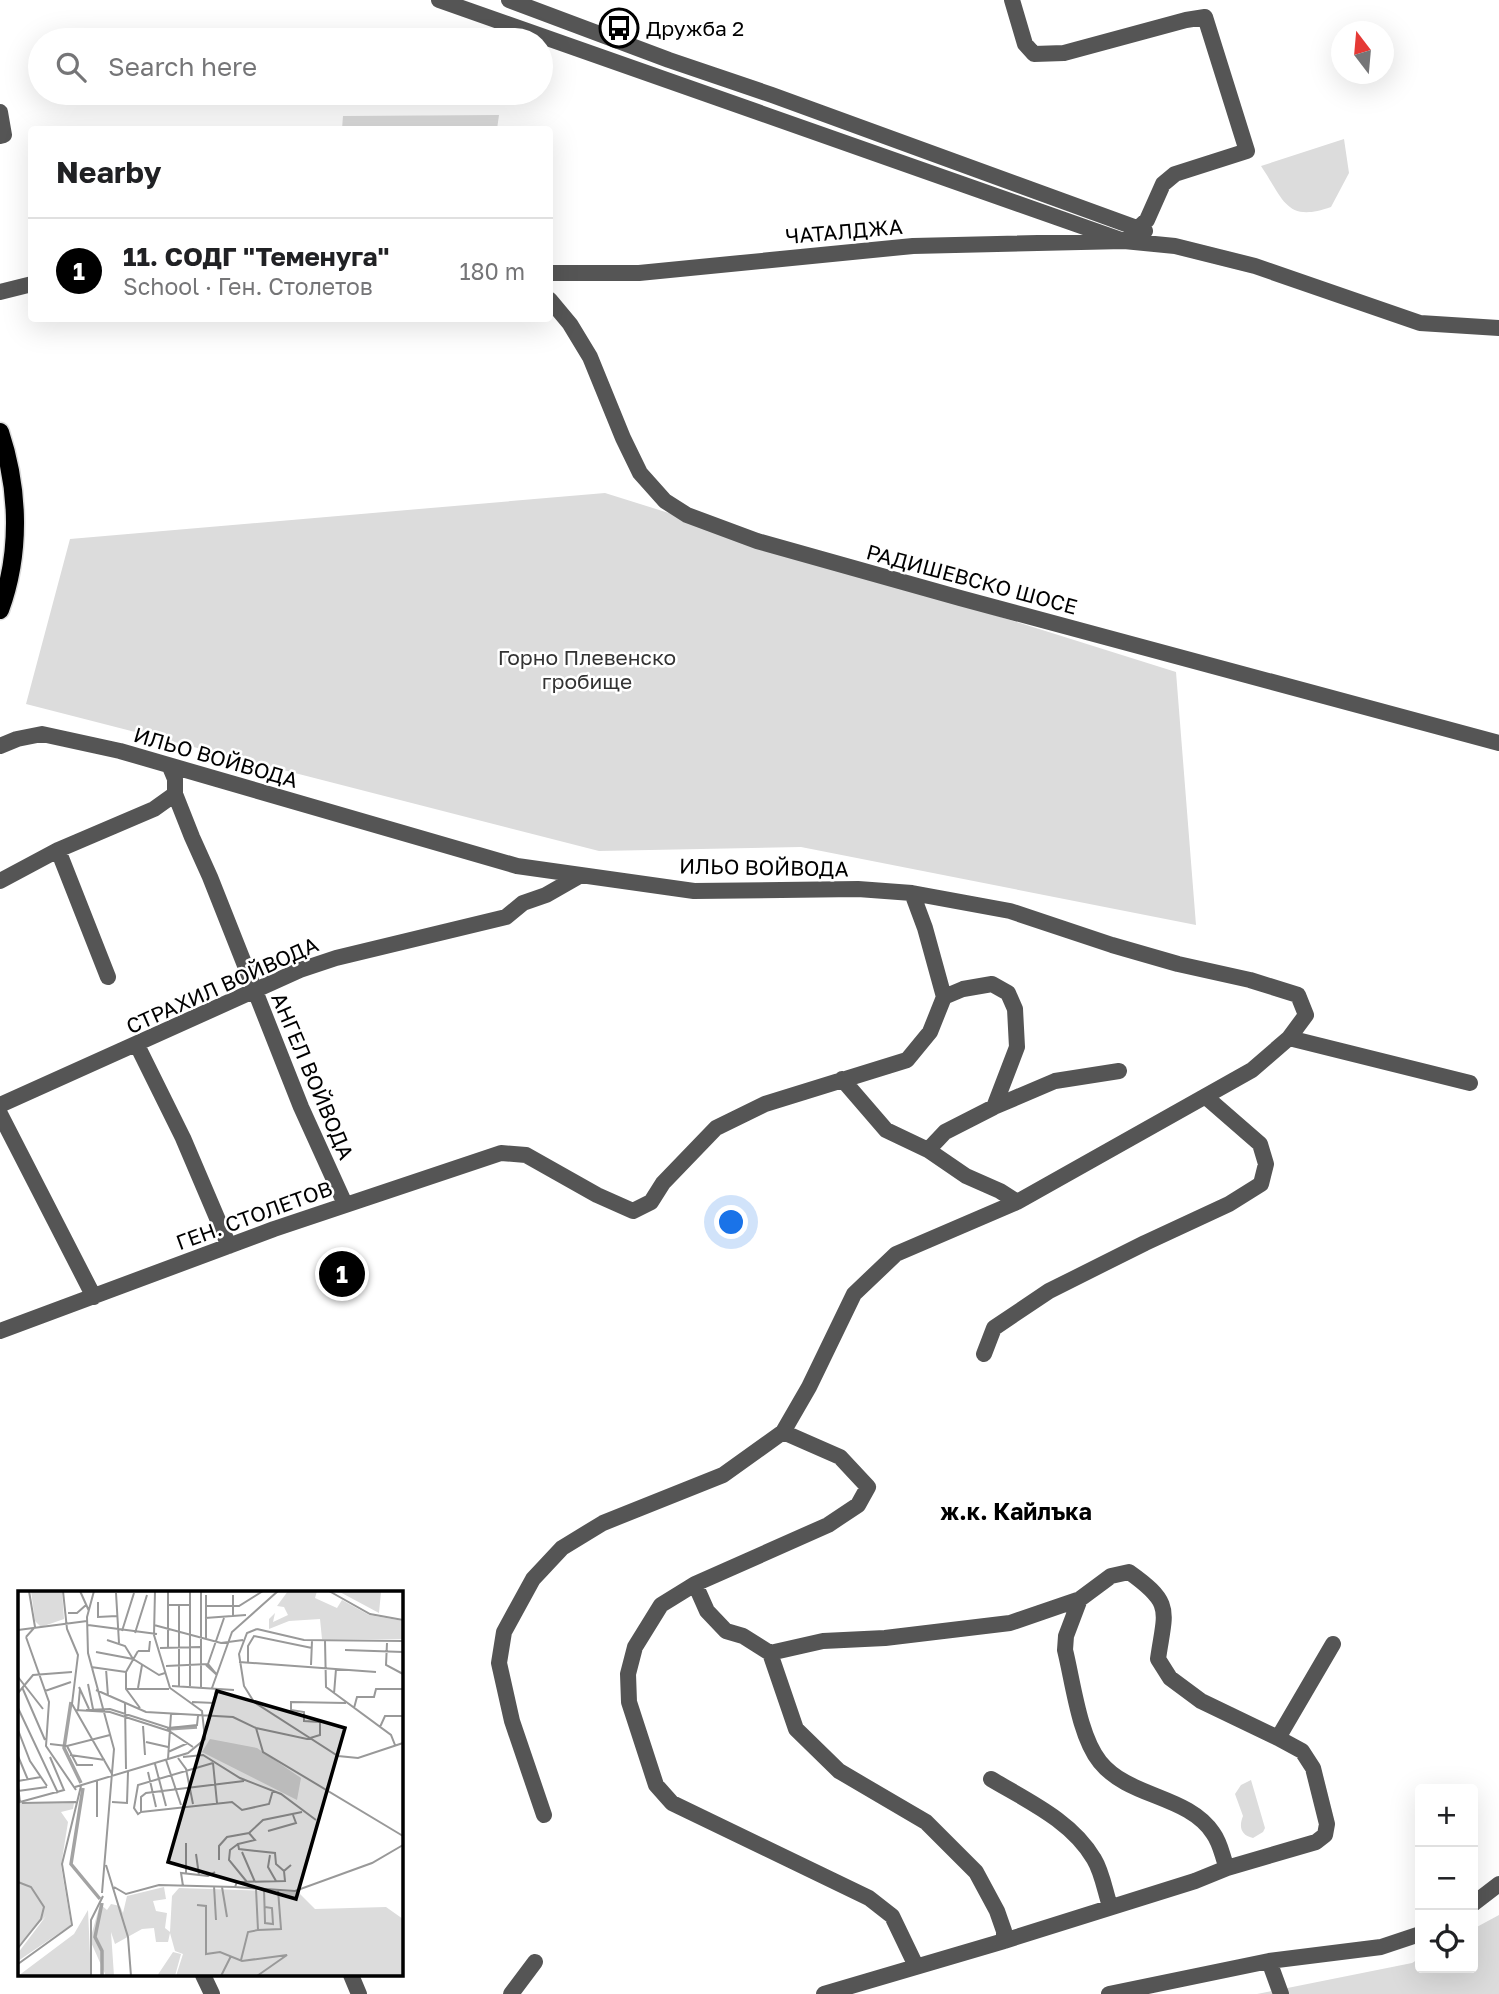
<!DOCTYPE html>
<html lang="en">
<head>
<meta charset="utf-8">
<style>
  :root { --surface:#fff; --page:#f2f2f2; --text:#202124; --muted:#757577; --line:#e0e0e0; --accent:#000 }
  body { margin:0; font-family:"Golos Text",sans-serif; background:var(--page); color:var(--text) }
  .controls { position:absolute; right:21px; bottom:21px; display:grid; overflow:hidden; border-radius:7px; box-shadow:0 7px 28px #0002 }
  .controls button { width:63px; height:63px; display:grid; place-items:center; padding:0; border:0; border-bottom:2px solid var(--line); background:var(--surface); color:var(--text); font:35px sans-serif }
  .compass { position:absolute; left:1331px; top:21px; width:63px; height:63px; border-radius:50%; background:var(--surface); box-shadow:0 7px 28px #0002; rotate:344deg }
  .you { position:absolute; left:732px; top:1223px; width:24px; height:24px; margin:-18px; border:5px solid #fff; border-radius:50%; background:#1a73e8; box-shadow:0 0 0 10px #1a73e833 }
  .badge { display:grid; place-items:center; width:46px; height:46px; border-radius:50%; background:var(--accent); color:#fff; font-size:23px; font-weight:700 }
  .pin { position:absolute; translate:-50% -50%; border:4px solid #fff; box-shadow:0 2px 7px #0006 }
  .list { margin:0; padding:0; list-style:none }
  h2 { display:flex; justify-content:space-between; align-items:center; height:91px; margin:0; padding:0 28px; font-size:30px }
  h2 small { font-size:23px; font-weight:400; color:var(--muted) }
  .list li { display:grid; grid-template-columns:46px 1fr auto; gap:21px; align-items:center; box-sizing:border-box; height:105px; padding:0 28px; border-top:2px solid var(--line) }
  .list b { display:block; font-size:26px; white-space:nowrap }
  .list p { margin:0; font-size:23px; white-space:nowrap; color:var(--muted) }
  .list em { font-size:23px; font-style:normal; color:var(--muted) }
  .icon { flex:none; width:38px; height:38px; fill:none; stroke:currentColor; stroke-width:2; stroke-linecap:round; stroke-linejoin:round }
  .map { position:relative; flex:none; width:1499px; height:1994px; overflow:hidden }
  .search { position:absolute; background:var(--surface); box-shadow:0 7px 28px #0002; left:28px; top:28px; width:525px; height:77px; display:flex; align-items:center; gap:18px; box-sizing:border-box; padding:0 24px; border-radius:38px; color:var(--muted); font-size:26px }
  .panel { position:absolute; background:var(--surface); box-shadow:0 7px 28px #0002; left:28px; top:126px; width:525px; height:196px; border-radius:7px }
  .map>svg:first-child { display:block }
</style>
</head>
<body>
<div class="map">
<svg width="1499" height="1994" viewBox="0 0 1499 1994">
  <rect width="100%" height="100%" fill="#fff"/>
  <path fill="#dcdcdc" d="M 499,115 L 497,129 L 342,129 L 343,116 Z
    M 1344,139 L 1349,173 L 1331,207 C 1286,223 1284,200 1261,166 Z
    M 605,493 L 1176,672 L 1196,925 L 801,847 L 599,851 L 26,704 L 70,539 Z
    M 1251,1780 L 1265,1828 L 1263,1832 L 1253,1838 C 1240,1835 1239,1826 1243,1816 L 1235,1794 L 1241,1785 Z
    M 1499,1915 L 1499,1994 L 1257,1994 L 1412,1963 L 1420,1958 L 1420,1968 L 1473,1968 L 1473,1929 Z"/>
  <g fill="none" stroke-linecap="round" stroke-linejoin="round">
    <defs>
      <path id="major" d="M 0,432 C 19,489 21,553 0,610"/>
    </defs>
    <use href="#major" stroke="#dbdbdb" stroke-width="21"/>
    <path stroke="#555" stroke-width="16" d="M 439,0 L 1124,241 L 1175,246 L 1255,266 L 1420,323 L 1499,328
      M 509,0 L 669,60 L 772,95 L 1145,231
      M 0,112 L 4,135 L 0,136
      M 550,273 L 639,273 L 913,246 L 1124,241 L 1147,220 L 1163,184 L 1175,174 L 1247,151 L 1205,17 L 1186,20 L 1064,53 L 1034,54 L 1025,44 L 1012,0
      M 0,292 L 32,284
      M 550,300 L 570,324 L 590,357 L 623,438 L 640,473 L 665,501 L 687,515 L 757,541 L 960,598 L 1499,743
      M 0,746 L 17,739 L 42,734 L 120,751 L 517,866 L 694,891 L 858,889 L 912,893 L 1010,911 L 1112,945 L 1178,964 L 1250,980 L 1298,995 L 1306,1015 L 1289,1038 L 1470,1083
      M 170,767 L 175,779 L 175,794 L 192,837 L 210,877 L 301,1107 L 345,1204
      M 58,850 L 108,977
      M 0,881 L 58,850 L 154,809 L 175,794
      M 944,997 L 963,989 L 992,984 L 1008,993 L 1015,1009 L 1017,1047 L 994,1107
      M 137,1045 L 183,1138 L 229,1246
      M 842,1079 L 886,1130 L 928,1150 L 966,1176 L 1000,1191 L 1017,1202
      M 0,1105 L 300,970 L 336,958 L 506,917 L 523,903 L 546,895 L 581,875
      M 0,1114 L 94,1297
      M 928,1150 L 945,1132 L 994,1107 L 1055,1081 L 1119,1071
      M 0,1331 L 274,1229 L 501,1153 L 526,1155 L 597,1195 L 633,1211 L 651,1202 L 663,1183 L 716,1128 L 765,1104 L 907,1060 L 930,1032 L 944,997 L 925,928 L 912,893
      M 984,1354 L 994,1328 L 1049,1291 L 1145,1243 L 1229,1204 L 1261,1184 L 1266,1164 L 1260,1144 L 1206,1097
      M 783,1432 L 840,1457 L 868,1487 L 858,1505 L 828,1525 L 695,1584 L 707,1611 L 726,1631 L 743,1636 L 770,1653 L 823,1641 L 885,1638 L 1010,1623 L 1080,1599 L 1111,1576 L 1129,1572 C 1174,1604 1165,1610 1158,1659 L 1170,1678 L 1201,1701 L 1278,1738
      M 695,1584 L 661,1605 L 635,1647 L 628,1674 L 629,1702 L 656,1785 L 672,1803 L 869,1898 L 892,1916 L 916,1966
      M 1080,1599 L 1066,1636 L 1065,1650 C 1073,1682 1079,1736 1100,1762 C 1129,1798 1188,1795 1213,1833 C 1221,1844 1222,1856 1227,1868
      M 770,1653 L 796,1729 L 839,1771 L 926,1822 L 976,1872 L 997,1911 L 1004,1931 L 1004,1941
      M 991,1779 C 1028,1801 1072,1821 1094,1859 C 1102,1872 1105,1891 1110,1906
      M 544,1815 L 512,1721 L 499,1663 L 504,1632 L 533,1579 L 562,1548 L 603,1523 L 723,1475 L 783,1432 L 809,1387 L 854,1294 L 896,1254 L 1017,1202 L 1252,1070 L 1289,1038
      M 1473,1904 L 1499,1884
      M 1269,1961 L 1281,1994
      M 203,1975 L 212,1994
      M 351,1975 L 359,1994
      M 511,1994 L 535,1962
      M 824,1994 L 1004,1941 L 1195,1881 L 1227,1868 L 1316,1842 L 1325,1835 L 1327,1824 L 1313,1768 L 1302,1751 L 1278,1738 L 1333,1644
      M 1109,1994 L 1269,1961 L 1381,1947 L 1420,1934"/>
    <use href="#major" stroke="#000" stroke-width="18"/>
  </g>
  <defs>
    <symbol id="bus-ring" viewBox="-11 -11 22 22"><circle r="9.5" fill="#fff" stroke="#000" stroke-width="1.5"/><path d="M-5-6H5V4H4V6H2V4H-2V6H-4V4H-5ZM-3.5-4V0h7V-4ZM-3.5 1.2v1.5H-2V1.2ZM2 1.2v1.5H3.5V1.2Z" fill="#000"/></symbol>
  </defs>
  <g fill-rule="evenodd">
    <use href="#bus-ring" x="597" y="6" width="44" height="44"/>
  </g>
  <g text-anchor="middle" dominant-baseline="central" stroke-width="5" stroke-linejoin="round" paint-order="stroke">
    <g font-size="21" fill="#000" stroke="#fff" text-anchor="start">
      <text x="646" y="28">Дружба 2</text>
    </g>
    <g font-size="21" fill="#000" stroke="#fff">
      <text transform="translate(844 231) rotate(-5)">ЧАТАЛДЖА</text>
      <text transform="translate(972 579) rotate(15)">РАДИШЕВСКО ШОСЕ</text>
      <text transform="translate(216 757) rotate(16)">ИЛЬО ВОЙВОДА</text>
      <text transform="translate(764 867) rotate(1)">ИЛЬО ВОЙВОДА</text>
      <text transform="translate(222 985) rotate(-24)">СТРАХИЛ ВОЙВОДА</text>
      <text transform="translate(313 1076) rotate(67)">АНГЕЛ ВОЙВОДА</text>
      <text transform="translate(254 1215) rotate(-20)">ГЕН. СТОЛЕТОВ</text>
    </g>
    <g font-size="21" fill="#333" stroke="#fff">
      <text x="587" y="657">Горно Плевенско<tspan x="587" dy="24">гробище</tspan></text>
    </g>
    <g font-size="23" font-weight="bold" fill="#000" stroke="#fff">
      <text x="1016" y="1511">ж.к. Кайлъка</text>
    </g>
  </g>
  <g transform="translate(18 1591)">
    <rect width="385" height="385" fill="#fff"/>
    <path d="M 13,0 L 44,0 L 46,28 L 23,36 L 17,30 ZM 270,0 L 299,0 L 297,7 L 319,17 L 324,9 L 351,24 L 385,30 L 385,48 L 304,48 L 302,28 L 271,30 L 251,38 L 251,28 L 257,22 L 255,31 L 270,24 L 266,16 L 259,15 ZM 320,0 L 376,0 L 363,1 L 361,22 ZM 192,148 L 239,157 L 283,187 L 279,209 L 184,161 ZM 0,208 L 1,212 L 56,212 L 55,218 L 43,221 L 50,231 L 43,275 L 53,334 L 0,370 L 0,362 L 28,325 L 0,355 ZM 146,296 L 148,308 L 135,310 L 138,320 L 149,322 L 147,337 L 152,341 L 154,305 L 161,297 L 280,301 L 297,318 L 368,316 L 385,328 L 385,385 L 158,385 L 165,363 L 157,360 L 152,342 L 150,351 L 138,351 L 136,337 L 124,338 L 97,353 L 93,341 L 96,385 L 88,385 L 72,349 L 82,313 L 89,319 L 93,313 L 102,315 L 105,322 L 109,305 ZM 70,319 L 73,385 L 0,385 L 56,343 ZM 155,361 L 163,363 L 157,385 L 139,385 Z" fill="#dcdcdc"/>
    <path fill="none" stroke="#a3a3a3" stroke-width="3.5" d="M 53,111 L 46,157 L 63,192M 149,138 L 179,136M 65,197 L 53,273 L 82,308M 84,312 L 77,346 L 84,360 L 84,385"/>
    <path fill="none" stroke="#999" stroke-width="2" d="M 45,0 L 49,38 L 60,64 L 54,113 L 94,183M 62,0 L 71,20M 76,0 L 69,26 L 70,62 L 96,158 L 84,302M 91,0 L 225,0M 150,0 L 150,56M 311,0 L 352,23 L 385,29M 98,2 L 101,52M 80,11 L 80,26 L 99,25M 150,14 L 172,14M 187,15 L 221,15 L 245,0M 50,22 L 59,22 L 68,14M 215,26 L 215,4M 187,27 L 228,24M 70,34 L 139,43M 136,34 L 203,52 L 225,49M 239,38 L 229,42 L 221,63 L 226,95 L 236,111 L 320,165 L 340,167 L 385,152M 239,38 L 286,49 L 385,50M 0,39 L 69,30M 104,40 L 116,2M 117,42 L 129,4M 8,46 L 31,111 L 28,155 L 58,199M 8,46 L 17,36 L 11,0M 188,47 L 188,4M 89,49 L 107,55 L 115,68M 307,50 L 308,96 L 373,144 L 377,154M 369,52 L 368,74 L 385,83M 142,57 L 182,56M 327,59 L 385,61M 120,60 L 108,81 L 108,98 L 122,117M 120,60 L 131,60 L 132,50M 78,61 L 115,68 L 141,84 L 147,82M 221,71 L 358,81M 230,72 L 230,55 L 236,45 L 294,57M 190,73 L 206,27M 293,74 L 294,50M 148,75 L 190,73 L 199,84 L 188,74M 73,76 L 108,81M 88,78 L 90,105M 0,86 L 25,118M 70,93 L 75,118M 154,95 L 216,99M 161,95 L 161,15M 172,95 L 172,0M 4,96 L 27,149M 61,96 L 71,118M 183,96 L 183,0M 120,97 L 124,74M 194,97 L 214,41 L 260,0M 108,98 L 151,98M 78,99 L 128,121 L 215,126 L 238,137 L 289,148 L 302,144 L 302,131 L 286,130 L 286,121 L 273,119 L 273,111 L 328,112M 27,100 L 53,91M 0,102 L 15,84 L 54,81M 316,103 L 318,78M 174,111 L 196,112 L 198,98M 107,112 L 108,178M 0,117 L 40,202M 336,117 L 339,106 L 356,106 L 358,98 L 385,98M 57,119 L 92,121 L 151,140 L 175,156M 60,119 L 62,98M 68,119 L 92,118 L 151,137 L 179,134 L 180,125M 125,135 L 127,164M 362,136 L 367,125 L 385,125M 238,137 L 245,161 L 385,245M 0,139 L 12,170 L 29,195M 128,151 L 150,156M 32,153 L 49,155 L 92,144M 49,155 L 59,174 L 75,174M 150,161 L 170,152M 52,164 L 87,169M 0,165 L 10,189M 165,166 L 185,164 L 222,187 L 263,203 L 298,229M 160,167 L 168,178 L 175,213M 150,168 L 153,123M 148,169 L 163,214M 195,172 L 199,212M 137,173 L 148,215M 130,181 L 138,216M 0,190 L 23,186M 0,195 L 2,211 L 46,199 L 32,166M 57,196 L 170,162 L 187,148 L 184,120 L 152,97 L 136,44 L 137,0M 0,200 L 29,196M 94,211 L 109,212 L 110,181M 4,212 L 58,211M 123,221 L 214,211 L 224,219 L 251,213 L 255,199M 123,221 L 123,206 L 128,202 L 226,190M 123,221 L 120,223 L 116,217 L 120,194 L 195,172M 79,226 L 79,190M 250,240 L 278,232 L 275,224M 231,242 L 237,249 L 220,253 L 221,258 L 257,262 L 258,273 L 266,280M 220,253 L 212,259 L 211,269 L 229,291M 224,261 L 237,291M 178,263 L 181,284M 252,264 L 250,276 L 258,290M 201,269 L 201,255 L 209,246 L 231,242 L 245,229 L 284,221M 88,274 L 110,346 L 113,385M 168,282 L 168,252M 0,291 L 13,296 L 26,316 L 23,328 L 0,357M 165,295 L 163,282 L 190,285 L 197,281M 196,295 L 198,329M 96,296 L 108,303 L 141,294 L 217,296 L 219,291 L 267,290 L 266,280 L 273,274M 204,296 L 209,326M 217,296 L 277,300 L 354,272 L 385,254M 246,298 L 247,331 L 247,332 L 255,333 L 254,317 L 247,316M 179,314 L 188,315 L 188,363 L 202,361 L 224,370 L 269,364 L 239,385M 240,339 L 263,338 L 260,299M 223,369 L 230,341 L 240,339 L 238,298M 0,373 L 54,334 L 44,273 L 63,195M 73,385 L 73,329 L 85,305M 203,385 L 213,365"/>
    <path fill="#000" fill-opacity="0.15" stroke="#000" stroke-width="3.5" d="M 199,100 L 327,137 L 278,308 L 150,271 Z"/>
    <rect width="385" height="385" fill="none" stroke="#000" stroke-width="3.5"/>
  </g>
</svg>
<div class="controls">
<button>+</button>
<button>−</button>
<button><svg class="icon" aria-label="locate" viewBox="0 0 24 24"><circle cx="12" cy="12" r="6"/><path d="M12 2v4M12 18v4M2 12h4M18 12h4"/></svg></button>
</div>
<svg class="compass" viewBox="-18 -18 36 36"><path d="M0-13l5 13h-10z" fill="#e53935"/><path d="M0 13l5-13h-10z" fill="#757577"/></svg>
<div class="you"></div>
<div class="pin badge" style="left:342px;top:1274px">1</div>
<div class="search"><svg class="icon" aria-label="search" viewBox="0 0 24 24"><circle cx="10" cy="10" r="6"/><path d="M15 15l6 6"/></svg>Search here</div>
<section class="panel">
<h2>Nearby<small></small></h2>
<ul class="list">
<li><span class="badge">1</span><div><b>11. СОДГ &quot;Теменуга&quot;</b><p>School · Ген. Столетов</p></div><em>180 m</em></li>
</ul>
</section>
</div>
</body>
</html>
